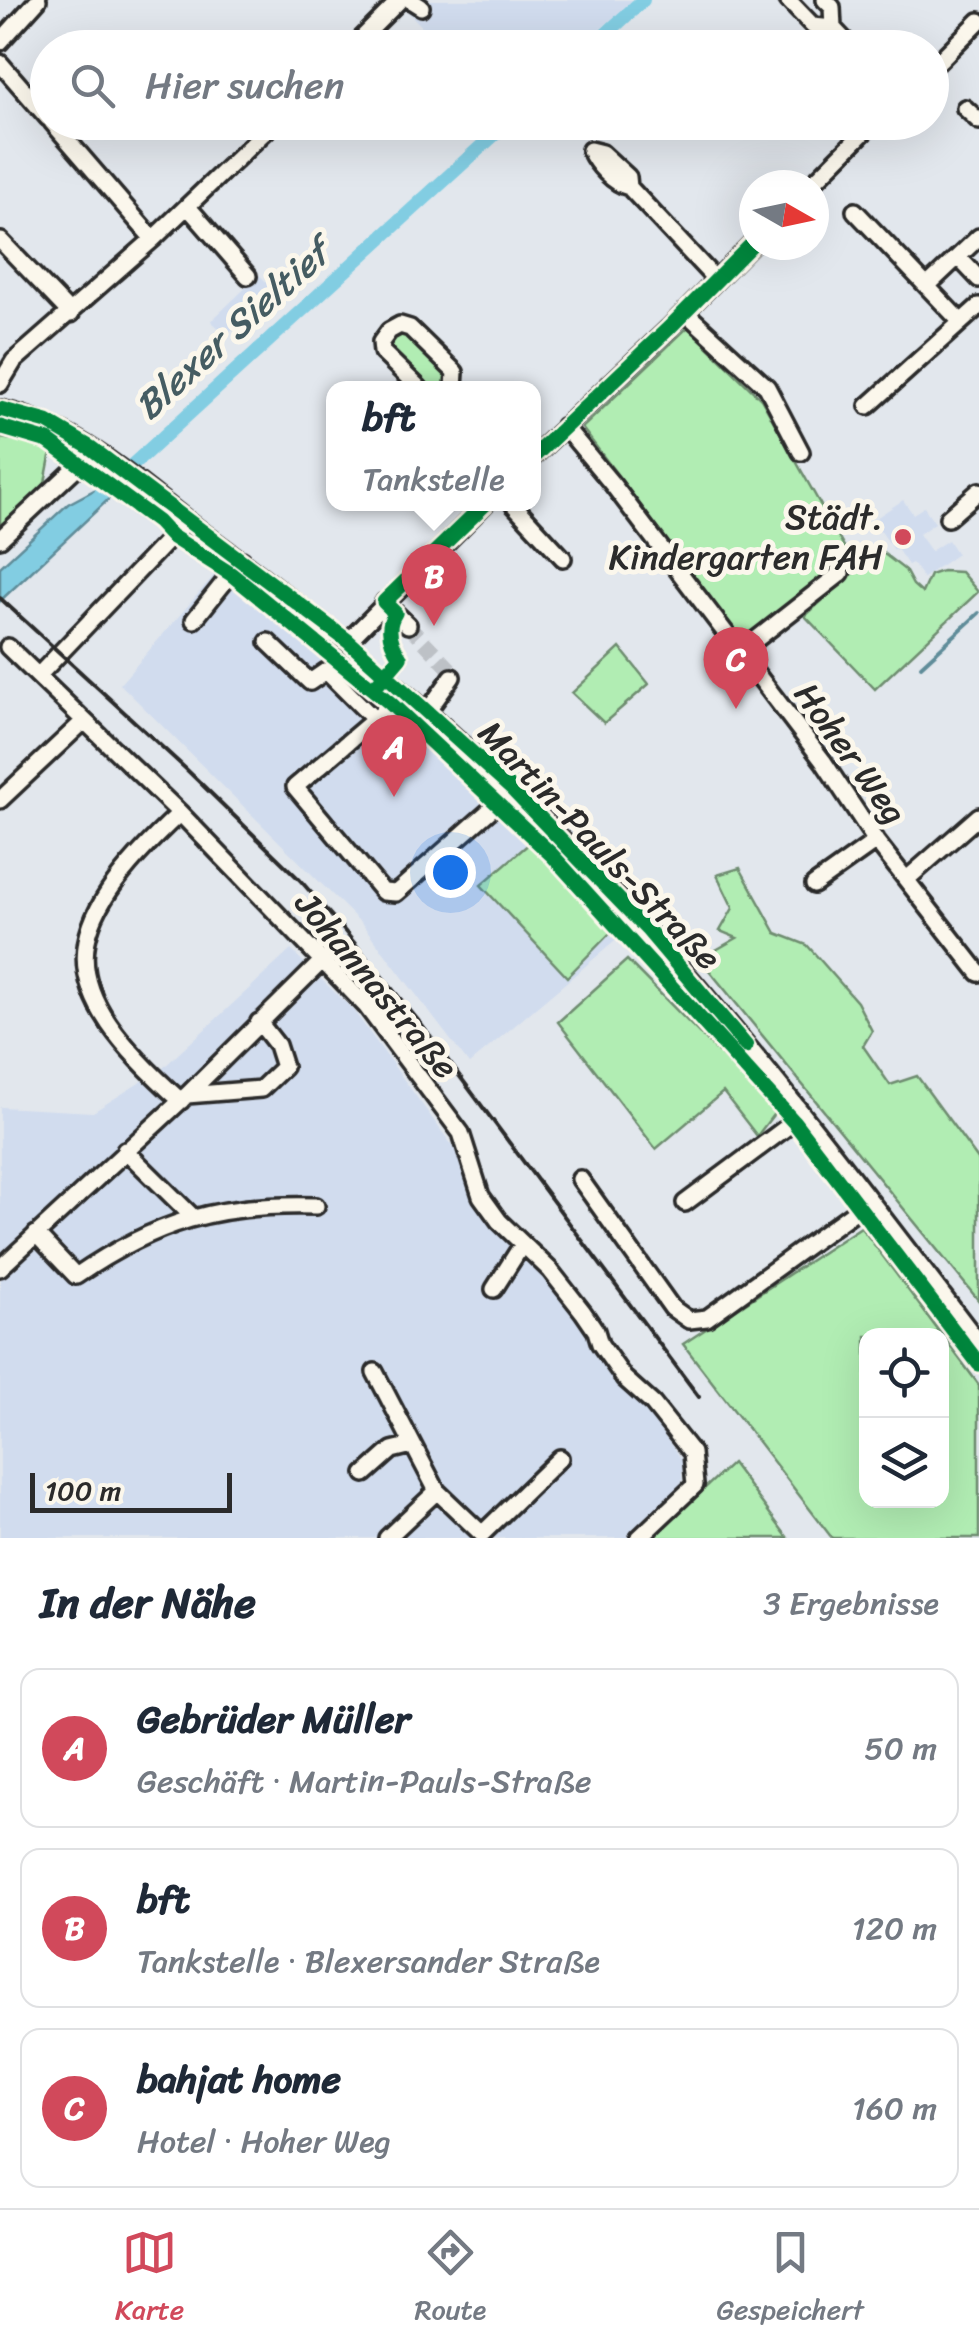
<!DOCTYPE html>
<html lang="de">
<head>
<meta charset="utf-8">
<style>
  :root { --surface:#fff; --page:#f2f2f3; --text:#1f2937; --muted:#747a83; --line:#e0e1e3; --accent:#d1495b }
  body { margin:0; font-family:Sriracha,sans-serif; background:var(--page); color:var(--text) }
  .controls { position:absolute; right:30px; bottom:30px; display:grid; overflow:hidden; border-radius:20px; box-shadow:0 10px 40px #0002 }
  .controls button { width:90px; height:90px; display:grid; place-items:center; padding:0; border:0; border-bottom:2px solid var(--line); background:var(--surface); color:var(--text); font:50px sans-serif }
  .compass { position:absolute; left:739px; top:170px; width:90px; height:90px; border-radius:50%; background:var(--surface); box-shadow:0 10px 40px #0002; rotate:99deg }
  .scale { position:absolute; left:30px; bottom:25px; width:202px; box-sizing:border-box; padding-left:10px; border:5px solid #2b2b2b; border-top:0; font-size:28px; line-height:35px; white-space:nowrap; color:#2b2b2b; -webkit-text-stroke:8px #fbf7ec; paint-order:stroke }
  .you { position:absolute; left:450px; top:872px; width:35px; height:35px; margin:-25px; border:8px solid #fff; border-radius:50%; background:#1a73e8; box-shadow:0 0 0 15px #1a73e833 }
  .badge { display:grid; place-items:center; width:65px; height:65px; border-radius:50%; background:var(--accent); color:#fff; font-size:32px; font-weight:700 }
  .pin { position:absolute; translate:-50% -82px; filter:drop-shadow(0 2px 5px #0008) }
  .pin::after { content:''; position:absolute; top:52px; width:35px; height:30px; background:inherit; clip-path:polygon(0 0,100% 0,50% 100%) }
  .popup { position:absolute; left:326px; top:381px; width:215px; height:130px; box-sizing:border-box; display:grid; place-content:center; border-radius:20px; background:var(--surface); filter:drop-shadow(0 2px 8px #0005); font-size:32px; white-space:nowrap; color:var(--muted) }
  .popup b { font-size:38px; color:var(--text) }
  .popup::after { content:''; position:absolute; left:50%; top:100%; margin-left:-20px; border:20px solid transparent; border-top-color:var(--surface) }
  .list { margin:0; padding:0; list-style:none }
  h2 { display:flex; justify-content:space-between; align-items:center; height:130px; margin:0; padding:0 40px; font-size:42px }
  h2 small { font-size:32px; font-weight:400; color:var(--muted) }
  .list li { display:grid; grid-template-columns:65px 1fr auto; gap:30px; align-items:center; box-sizing:border-box; height:160px; margin:0 20px 20px; padding:0 20px; border:2px solid var(--line); border-radius:20px }
  .list b { display:block; font-size:38px; white-space:nowrap }
  .list p { margin:0; font-size:32px; white-space:nowrap; color:var(--muted) }
  .list em { font-size:32px; font-style:normal; color:var(--muted) }
  .icon { flex:none; width:55px; height:55px; fill:none; stroke:currentColor; stroke-width:2; stroke-linecap:round; stroke-linejoin:round }
  .map { position:relative; flex:none; width:979px; height:1538px; overflow:hidden }
  .search { position:absolute; background:var(--surface); box-shadow:0 10px 40px #0002; left:30px; right:30px; top:30px; height:110px; display:flex; align-items:center; gap:25px; box-sizing:border-box; padding:0 35px; border-radius:55px; color:var(--muted); font-size:38px }
  .sheet { height:670px; background:var(--surface) }
  nav { display:flex; justify-content:space-around; align-items:center; box-sizing:border-box; height:140px; border-top:2px solid var(--line); background:var(--surface); font-size:28px; color:var(--muted) }
  nav a { display:grid; justify-items:center; gap:5px }
  nav .on { color:var(--accent) }
  .map>svg:first-child { display:block }
</style>
</head>
<body>
<div class="map">
<svg width="979" height="1538" viewBox="0 0 979 1538">
  <rect width="100%" height="100%" fill="#e2e7ed"/>
  <filter id="ink" filterUnits="userSpaceOnUse"><feTurbulence type="fractalNoise" baseFrequency=".01" numOctaves="2"/><feDisplacementMap in="SourceGraphic" scale="20" xChannelSelector="R" yChannelSelector="G"/><feConvolveMatrix kernelMatrix="1 2 1 2 8 2 1 2 1" color-interpolation-filters="sRGB"/></filter>
  <g filter="url(#ink)">
    <path fill="#d1dcee" d="M 397,0 L 633,0 L 579,48 L 441,47 Z
      M 259,275 L 274,289 L 226,335 L 211,321 Z
      M 903,500 L 913,514 L 924,507 L 935,523 L 919,534 L 931,551 L 948,540 L 957,554 L 923,578 L 912,563 L 908,565 L 897,549 L 894,550 L 873,520 Z
      M 218,571 L 379,697 L 519,814 L 627,931 L 469,1064 L 363,925 L 120,684 Z
      M 291,950 L 353,1010 L 682,1460 L 682,1483 L 629,1538 L 0,1538 L 0,1107 L 93,1112 L 163,1068 Z"/>
    <path fill="#b1edb3" stroke="#6e8c6f" stroke-width="2.5" fill-rule="evenodd" d="M 688,327 L 761,399 L 851,559 L 744,642 L 582,428 Z
      M 400,332 L 407,334 L 451,378 L 447,388 L 428,388 L 390,351 L 389,340 Z
      M 0,438 L 52,446 L 45,483 L 0,533 Z
      M 879,550 L 905,570 L 913,585 L 922,593 L 930,575 L 942,571 L 961,572 L 978,592 L 875,689 L 805,616 Z
      M 620,648 L 649,684 L 604,723 L 572,693 Z
      M 531,842 L 612,931 L 567,977 L 481,885 Z
      M 740,868 L 776,933 L 807,945 L 857,1002 L 872,1031 L 863,1046 L 890,1085 L 917,1076 L 979,1161 L 979,1301 L 700,959 L 737,938 L 720,931 L 733,908 L 717,875 Z
      M 627,960 L 776,1111 L 757,1136 L 723,1092 L 656,1149 L 558,1022 Z
      M 861,1227 L 979,1385 L 979,1538 L 832,1538 L 683,1344 ZM 866,1336 L 942,1336 L 942,1500 L 866,1500 Z
      M 732,1463 L 788,1538 L 651,1538 Z"/>
    <path fill="#82cde2" stroke="#5f8c99" stroke-width="2.5" d="M 98,488 L 111,497 L 0,601 L 0,567 L 68,504 Z"/>
    <g fill="none" stroke-linecap="round" stroke-linejoin="round">
      <path stroke="#5f8c99" stroke-width="4" d="M 921,666 L 979,613"/>
      <path stroke="#82cde2" stroke-width="14" d="M 591,48 L 643,0
        M 91,503 L 508,122"/>
      <path stroke="#bdc1c6" stroke-width="15" stroke-dasharray="15 8" stroke-linecap="butt" d="M 408,625 L 453,672 L 452,677"/>
      <defs>
        <path id="minor" d="M 410,0 L 421,7
          M 788,0 L 813,26 L 833,28 L 852,48
          M 825,0 L 832,7 L 833,28
          M 0,42 L 38,0
          M 352,48 L 400,0
          M 0,63 L 48,118
          M 932,68 L 979,21
          M 965,108 L 979,121
          M 52,122 L 153,239
          M 811,185 L 874,122
          M 629,187 C 613,183 597,165 590,150 L 602,153 L 628,177 L 629,187 L 716,280
          M 188,207 L 248,276
          M 855,211 L 961,322
          M 1,241 L 71,314
          M 958,257 L 979,279
          M 927,286 L 979,237
          M 685,312 L 767,387 L 801,452
          M 0,384 L 14,361 L 153,239 L 275,122
          M 419,388 L 382,352 L 381,342 L 389,331 L 400,325 L 410,328 L 455,372 L 454,388
          M 868,406 L 979,306
          M 0,409 C 81,426 139,485 204,533 C 365,651 515,782 648,930 C 766,1061 872,1203 979,1343
          M 564,426 L 613,485 L 823,761 L 876,841 L 979,973
          M 534,456 L 669,328 L 754,242
          M 513,504 L 563,558
          M 948,518 L 979,491
          M 0,539 L 80,464 L 91,448
          M 384,602 L 408,625
          M 194,620 L 242,560
          M 348,641 L 485,504
          M 268,642 L 310,682 L 326,671 L 374,719
          M 8,647 L 180,813 L 366,1006 L 461,1133 L 481,1196 L 499,1221 L 550,1270 L 583,1312 L 596,1331 L 600,1344 L 624,1378 L 653,1404 L 692,1453 L 695,1485 L 639,1538
          M 739,653 L 841,573
          M 38,676 L 187,520
          M 401,689 L 381,714 L 295,787 L 383,892 L 396,893 L 513,790
          M 427,712 L 452,677
          M 0,800 L 84,721
          M 180,813 C 55,929 52,986 181,1101
          M 907,879 L 979,816
          M 814,885 L 876,841
          M 187,1095 L 261,1089 L 284,1067 L 277,1045 L 259,1022
          M 125,1150 L 193,1217
          M 580,1179 L 672,1308 L 689,1320 L 707,1318 L 869,1201
          M 685,1203 L 803,1115
          M 36,1234 L 76,1276 C 156,1221 219,1203 316,1206
          M 0,1268 L 187,1095 L 323,960
          M 494,1289 L 522,1245
          M 375,1372 L 437,1491
          M 365,1474 L 392,1450 L 412,1445
          M 387,1538 L 437,1491 L 482,1534 L 560,1458"/>
      </defs>
      <use href="#minor" stroke="#2b2b2b" stroke-width="22"/>
      <use href="#minor" stroke="#fbf7ec" stroke-width="15"/>
      <path stroke="#2b2b2b" stroke-width="4" d="M 0,598 L 186,769 L 300,880 L 342,928 L 417,1019 L 699,1397"/>
      <defs>
        <path id="cycleway" d="M 0,409 L 47,422 L 91,448 L 348,641 L 427,712 L 513,790 L 647,929 L 746,1046
          M 0,427 L 48,441 L 158,522 L 171,536 L 231,574 L 390,703 L 552,855 L 794,1122 L 979,1364
          M 534,456 L 669,328 L 754,242
          M 377,684 L 400,657 C 391,644 385,628 395,613 L 384,602 L 485,504"/>
      </defs>
      <use href="#cycleway" stroke="#fbf7ec" stroke-width="21"/>
      <use href="#cycleway" stroke="#00873e" stroke-width="15"/>
    </g>
  </g>
  <circle fill="#d1495b" stroke="#fbf7ec" stroke-width="4" cx="903" cy="537" r="10"/>
  <g text-anchor="middle" dominant-baseline="central" stroke-width="10" stroke-linejoin="round" paint-order="stroke">
    <g font-size="35" fill="#2b2b2b" stroke="#fbf7ec" text-anchor="end">
      <text x="883" y="517">Städt.<tspan x="883" dy="40">Kindergarten FAH</tspan></text>
    </g>
    <g font-size="35" fill="#2b2b2b" stroke="#fbf7ec">
      <text transform="translate(851 753) rotate(54)">Hoher Weg</text>
      <text transform="translate(600 845) rotate(46)">Martin-Pauls-Straße</text>
      <text transform="translate(377 985) rotate(50)">Johannastraße</text>
    </g>
    <g font-size="38" font-style="italic" fill="#455c62" stroke="#fbf7ec">
      <text transform="translate(232 330) rotate(-42)">Blexer Sieltief</text>
    </g>
  </g>
</svg>
<div class="controls">
<button><svg class="icon" aria-label="locate" viewBox="0 0 24 24"><circle cx="12" cy="12" r="6"/><path d="M12 2v4M12 18v4M2 12h4M18 12h4"/></svg></button>
<button><svg class="icon" aria-label="layers" viewBox="0 0 24 24"><path d="M12 4l9 5-9 5-9-5zM3 14l9 5 9-5"/></svg></button>
</div>
<svg class="compass" viewBox="-18 -18 36 36"><path d="M0-13l5 13h-10z" fill="#e53935"/><path d="M0 13l5-13h-10z" fill="#747a83"/></svg>
<div class="scale">100 m</div>
<div class="you"></div>
<div class="pin badge" style="left:394px;top:797px">A</div>
<div class="pin badge" style="left:434px;top:626px">B</div>
<div class="popup"><b>bft</b>Tankstelle</div>
<div class="pin badge" style="left:736px;top:709px">C</div>
<div class="search"><svg class="icon" aria-label="search" viewBox="0 0 24 24"><circle cx="10" cy="10" r="6"/><path d="M15 15l6 6"/></svg>Hier suchen</div>
</div>
<section class="sheet">
<h2>In der Nähe<small>3 Ergebnisse</small></h2>
<ul class="list">
<li><span class="badge">A</span><div><b>Gebrüder Müller</b><p>Geschäft · Martin-Pauls-Straße</p></div><em>50 m</em></li>
<li><span class="badge">B</span><div><b>bft</b><p>Tankstelle · Blexersander Straße</p></div><em>120 m</em></li>
<li><span class="badge">C</span><div><b>bahjat home</b><p>Hotel · Hoher Weg</p></div><em>160 m</em></li>
</ul>
</section>
<nav>
<a class="on"><svg class="icon" aria-label="map" viewBox="0 0 24 24"><path d="M3 6l6-2 6 2 6-2v14l-6 2-6-2-6 2zM9 4v14M15 6v14"/></svg>Karte</a>
<a><svg class="icon" aria-label="directions" viewBox="0 0 24 24"><path d="M12 3l9 9-9 9-9-9zM9 14v-3h6M13 9l2 2-2 2"/></svg>Route</a>
<a><svg class="icon" aria-label="saved" viewBox="0 0 24 24"><path d="M7 4h10v16l-5-4-5 4z"/></svg>Gespeichert</a>
</nav>
</body>
</html>
